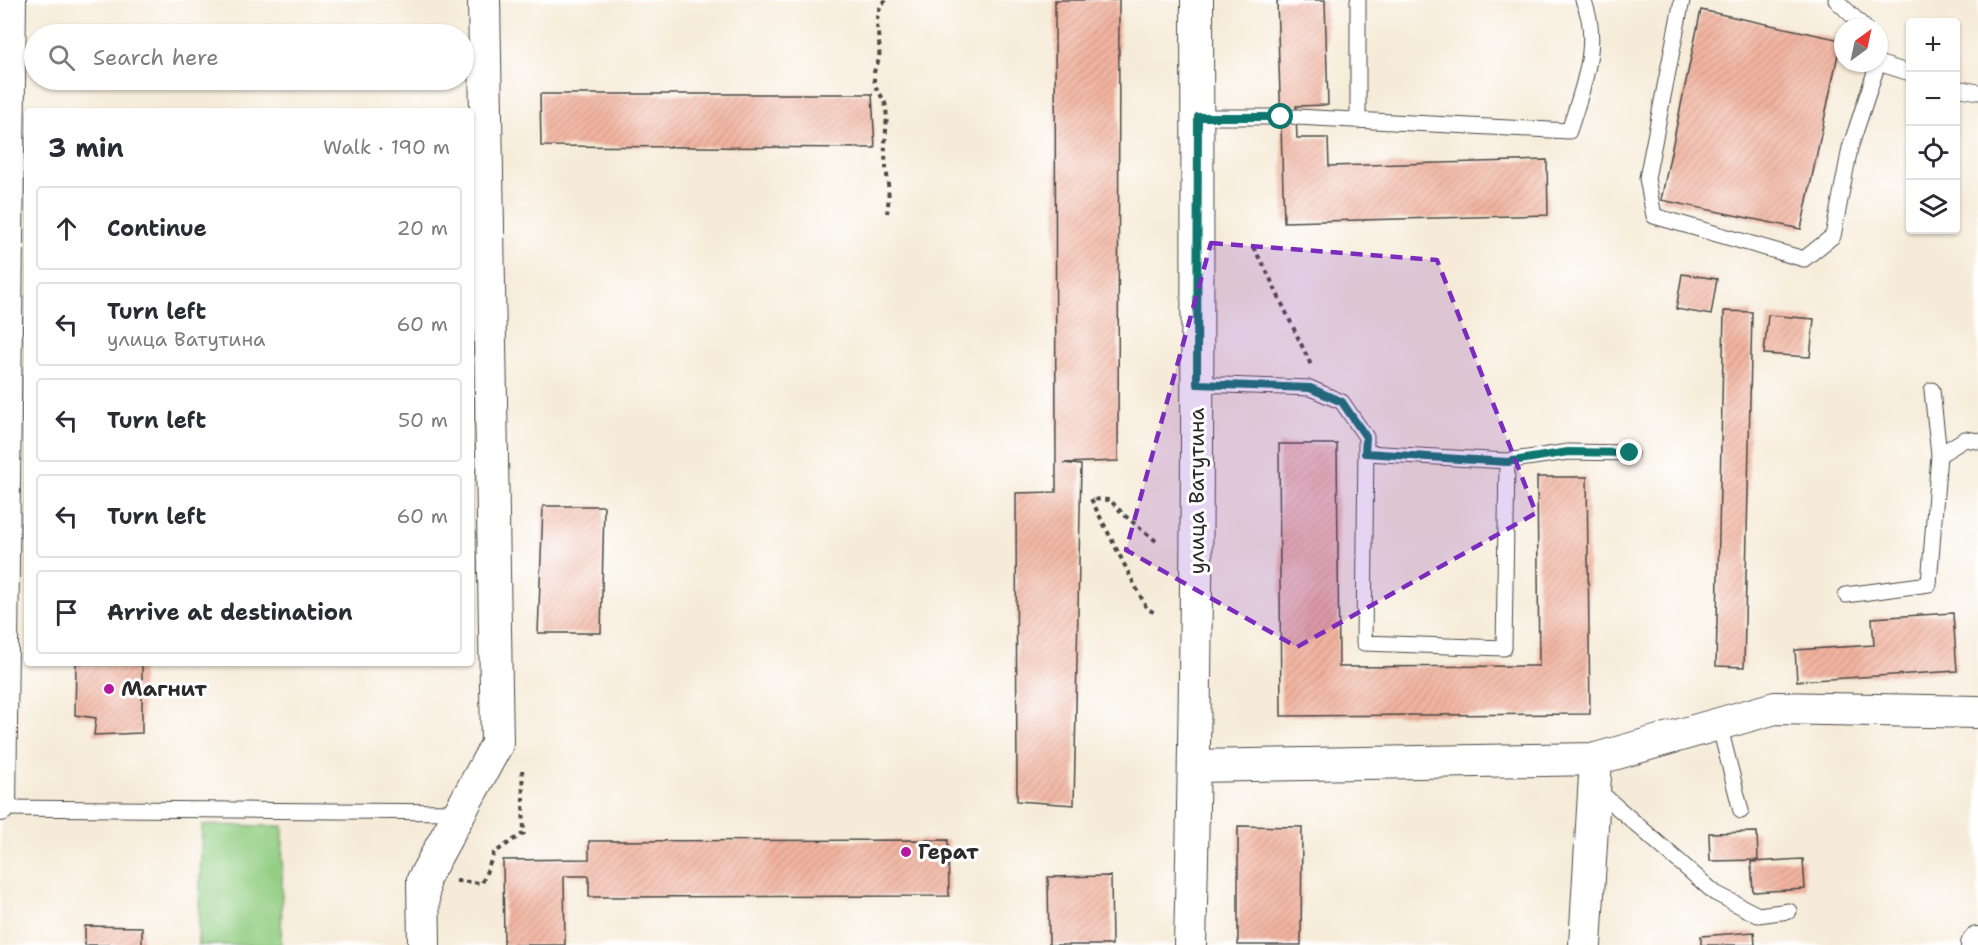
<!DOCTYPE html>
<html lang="en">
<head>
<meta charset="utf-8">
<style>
  :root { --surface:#fff; --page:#f2f2f3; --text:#2b2b33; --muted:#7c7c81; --line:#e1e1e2 }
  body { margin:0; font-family:"Shantell Sans",sans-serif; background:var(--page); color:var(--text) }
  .controls { position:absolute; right:18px; top:18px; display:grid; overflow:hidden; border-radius:6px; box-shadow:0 2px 4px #0004 }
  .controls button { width:54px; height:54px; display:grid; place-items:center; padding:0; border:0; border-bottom:2px solid var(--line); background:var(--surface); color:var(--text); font:30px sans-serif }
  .compass { position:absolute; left:1834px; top:18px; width:54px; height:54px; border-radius:50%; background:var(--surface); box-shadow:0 2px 4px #0004; rotate:33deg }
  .stop { position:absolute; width:18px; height:18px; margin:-14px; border:4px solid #0f766e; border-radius:50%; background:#fff }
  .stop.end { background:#0f766e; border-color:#fff; box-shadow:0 2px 6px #0008 }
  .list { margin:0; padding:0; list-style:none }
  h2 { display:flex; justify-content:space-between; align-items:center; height:78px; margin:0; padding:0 24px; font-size:26px }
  h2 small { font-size:20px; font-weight:400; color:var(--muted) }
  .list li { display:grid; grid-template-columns:39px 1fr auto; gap:18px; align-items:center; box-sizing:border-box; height:84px; margin:0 12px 12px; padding:0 12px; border:2px solid var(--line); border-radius:6px }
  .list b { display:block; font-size:22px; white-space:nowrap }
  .list p { margin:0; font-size:20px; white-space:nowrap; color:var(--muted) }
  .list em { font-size:20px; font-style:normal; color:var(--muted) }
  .icon { flex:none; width:33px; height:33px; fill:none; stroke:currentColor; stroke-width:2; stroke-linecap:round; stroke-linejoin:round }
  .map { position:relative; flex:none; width:1978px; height:945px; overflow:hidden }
  .search { position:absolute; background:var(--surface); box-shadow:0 2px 4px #0004; left:24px; top:24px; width:450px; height:66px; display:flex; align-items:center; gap:15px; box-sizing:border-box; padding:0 21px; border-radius:33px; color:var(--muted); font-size:22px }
  .panel { position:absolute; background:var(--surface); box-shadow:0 2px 4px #0004; left:24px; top:108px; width:450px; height:558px; border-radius:6px }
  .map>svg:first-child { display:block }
</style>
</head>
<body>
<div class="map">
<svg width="1978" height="945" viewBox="0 0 1978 945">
  <defs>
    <pattern id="building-hatch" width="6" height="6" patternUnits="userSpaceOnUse" patternTransform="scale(1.5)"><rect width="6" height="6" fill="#f1b39f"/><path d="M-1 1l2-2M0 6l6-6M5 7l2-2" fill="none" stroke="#cf9a89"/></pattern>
  </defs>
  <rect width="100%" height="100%" fill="#fff"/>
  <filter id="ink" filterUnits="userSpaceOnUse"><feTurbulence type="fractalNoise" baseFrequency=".0167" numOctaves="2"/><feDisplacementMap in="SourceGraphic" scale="12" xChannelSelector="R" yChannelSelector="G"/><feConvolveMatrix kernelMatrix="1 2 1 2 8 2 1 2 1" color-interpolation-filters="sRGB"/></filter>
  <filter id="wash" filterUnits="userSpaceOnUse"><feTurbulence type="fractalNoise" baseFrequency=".008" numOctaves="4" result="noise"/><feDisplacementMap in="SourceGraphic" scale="24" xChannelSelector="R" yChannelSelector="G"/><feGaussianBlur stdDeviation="1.35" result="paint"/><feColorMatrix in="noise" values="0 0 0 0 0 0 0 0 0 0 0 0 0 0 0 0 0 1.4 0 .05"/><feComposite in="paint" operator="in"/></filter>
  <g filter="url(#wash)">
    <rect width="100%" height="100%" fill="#f6ebd8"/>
    <path fill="#93ce83" stroke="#5f7c57" stroke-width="1.5" d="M 202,825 L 283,826 L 281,945 L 198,945 Z"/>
    <g id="blocks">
      <path fill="url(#building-hatch)" d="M 1055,0 L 1119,0 L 1118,461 L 1063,463 L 1081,465 L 1074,805 L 1017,801 L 1016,493 L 1056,492 Z
        M 1277,0 L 1325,0 L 1328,105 L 1296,106 L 1296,117 L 1297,138 L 1328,138 L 1329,166 L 1547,160 L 1548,215 L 1284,222 Z
        M 1701,10 L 1841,40 L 1801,229 L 1661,200 Z
        M 540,94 L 872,94 L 875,148 L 541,146 Z
        M 1682,274 L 1717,279 L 1711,315 L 1676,309 Z
        M 1724,311 L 1752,312 L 1744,667 L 1716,666 Z
        M 1768,315 L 1814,319 L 1810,357 L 1764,354 Z
        M 1279,444 L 1337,444 L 1339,667 L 1539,666 L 1537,477 L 1587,477 L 1590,714 L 1281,716 Z
        M 543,506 L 604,506 L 601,633 L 538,633 Z
        M 1953,613 L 1957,671 L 1797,681 L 1795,650 L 1874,645 L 1872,618 Z
        M 76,663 L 142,663 L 142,733 L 94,735 L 96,718 L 75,715 Z
        M 1238,826 L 1302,827 L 1301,945 L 1238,945 Z
        M 1757,832 L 1758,860 L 1710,861 L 1709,833 Z
        M 948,840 L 949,896 L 589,897 L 589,876 L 564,876 L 565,945 L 504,945 L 503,860 L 589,859 L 589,841 Z
        M 1803,859 L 1805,889 L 1753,892 L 1751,862 Z
        M 1111,876 L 1112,945 L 1049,945 L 1048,877 Z
        M 85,926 L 142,927 L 142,945 L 85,945 Z
        M 1754,932 L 1755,945 L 1701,945 L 1701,936 Z"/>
    </g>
  </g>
  <g filter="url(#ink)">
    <use href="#blocks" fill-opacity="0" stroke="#494845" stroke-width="1.5"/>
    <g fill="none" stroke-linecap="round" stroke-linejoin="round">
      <defs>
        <path id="service" d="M 1682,0 L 1647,178 L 1654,216 L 1804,259 L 1833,236 L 1850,148 L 1878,63
          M 1836,0 L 1864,27
          M 1878,63 L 1910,73
          M 1956,88 L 1978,92
          M 1198,117 L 1281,117
          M 1296,117 L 1569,131 C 1582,90 1602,41 1583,0
          M 1358,121 L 1358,0
          M 1197,384 L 1310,388 L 1342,402 L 1366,437 L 1364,643 L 1504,648 L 1507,461
          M 1366,453 L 1507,461 L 1568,452 L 1630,453
          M 1939,455 L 1965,439 L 1978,441
          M 1846,595 L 1929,584 L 1939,455 L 1932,390
          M 1719,724 L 1741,811
          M 1594,787 L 1715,893 L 1758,915 L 1789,911
          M 0,808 L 460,812"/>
        <path id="minor" d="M 1194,766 L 1596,759 L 1775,708 L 1978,712
          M 0,805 L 10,0
          M 424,945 L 423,880 L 497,744 L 484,0
          M 1190,945 C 1198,630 1198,315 1197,0
          M 1585,945 L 1596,759
          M 1977,945 L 1978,943"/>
      </defs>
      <use href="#service" stroke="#494845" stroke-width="17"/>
      <use href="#minor" stroke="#494845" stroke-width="34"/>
      <path stroke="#494845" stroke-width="4" stroke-dasharray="4.5 4.5" stroke-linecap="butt" d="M 886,0 C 869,17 882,36 879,57 C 879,63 874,68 874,74 C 873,91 881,92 885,103 C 889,119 884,137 885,154 C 886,176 891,189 887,213
        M 1253,247 L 1266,270 L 1311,365
        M 1156,541 L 1124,515 L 1110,500 L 1091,499 L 1147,609 L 1156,613
        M 456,881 L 482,883 L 494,853 L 524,833 L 522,766"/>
      <use href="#service" stroke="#fff" stroke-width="15"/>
      <use href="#minor" stroke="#fff" stroke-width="32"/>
    </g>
  </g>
  <g fill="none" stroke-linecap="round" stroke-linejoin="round" filter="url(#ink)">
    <path stroke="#0f766e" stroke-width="8" d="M 1281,117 L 1198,117 L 1197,384 L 1310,388 L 1342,402 L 1366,437 L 1365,453 L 1507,462 L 1568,452 L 1630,453"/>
  </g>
  <path fill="#7b2cbf" fill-opacity="0.2" stroke="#7b2cbf" stroke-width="4.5" stroke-dasharray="12 8" stroke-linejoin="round" d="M 1211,243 L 1437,260 L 1536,513 L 1297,647 L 1126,550 Z"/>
  <g fill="#b5179e" stroke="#fff" stroke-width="2">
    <circle cx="109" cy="689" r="6"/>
    <circle cx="906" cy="852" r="6"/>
  </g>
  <g text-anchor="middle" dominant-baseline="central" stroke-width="6" stroke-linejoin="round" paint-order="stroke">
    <g font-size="21" fill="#2b2b2b" stroke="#fff">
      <text transform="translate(1197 491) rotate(-90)">улица Ватутина</text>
    </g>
    <g font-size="21" font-weight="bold" fill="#2b2b2b" stroke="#fff" text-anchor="start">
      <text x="121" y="689">Магнит</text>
      <text x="918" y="852">Герат</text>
    </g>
  </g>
</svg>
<div class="controls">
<button>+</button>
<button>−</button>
<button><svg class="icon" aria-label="locate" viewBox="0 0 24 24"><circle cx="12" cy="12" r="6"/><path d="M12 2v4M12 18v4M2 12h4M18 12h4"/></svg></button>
<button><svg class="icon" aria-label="layers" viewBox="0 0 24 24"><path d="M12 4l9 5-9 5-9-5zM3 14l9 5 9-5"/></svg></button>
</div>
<svg class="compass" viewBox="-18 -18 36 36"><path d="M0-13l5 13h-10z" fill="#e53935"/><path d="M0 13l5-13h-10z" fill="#7c7c81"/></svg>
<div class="stop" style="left:1281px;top:117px"></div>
<div class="stop end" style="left:1630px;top:453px"></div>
<div class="search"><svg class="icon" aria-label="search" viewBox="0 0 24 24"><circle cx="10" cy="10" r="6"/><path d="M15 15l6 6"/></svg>Search here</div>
<section class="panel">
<h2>3 min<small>Walk · 190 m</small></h2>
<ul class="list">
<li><svg class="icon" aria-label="ahead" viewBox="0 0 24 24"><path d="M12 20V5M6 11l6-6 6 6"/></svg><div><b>Continue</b></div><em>20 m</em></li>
<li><svg class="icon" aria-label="left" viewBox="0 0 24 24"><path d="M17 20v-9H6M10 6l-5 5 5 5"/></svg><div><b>Turn left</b><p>улица Ватутина</p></div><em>60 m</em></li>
<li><svg class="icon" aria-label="left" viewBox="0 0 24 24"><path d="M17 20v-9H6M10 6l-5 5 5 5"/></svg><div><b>Turn left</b></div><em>50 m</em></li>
<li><svg class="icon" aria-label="left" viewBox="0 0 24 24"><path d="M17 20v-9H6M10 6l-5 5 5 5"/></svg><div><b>Turn left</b></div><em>60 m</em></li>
<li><svg class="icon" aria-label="arrive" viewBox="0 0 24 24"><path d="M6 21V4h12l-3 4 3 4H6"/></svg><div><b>Arrive at destination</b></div></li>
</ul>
</section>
</div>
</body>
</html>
